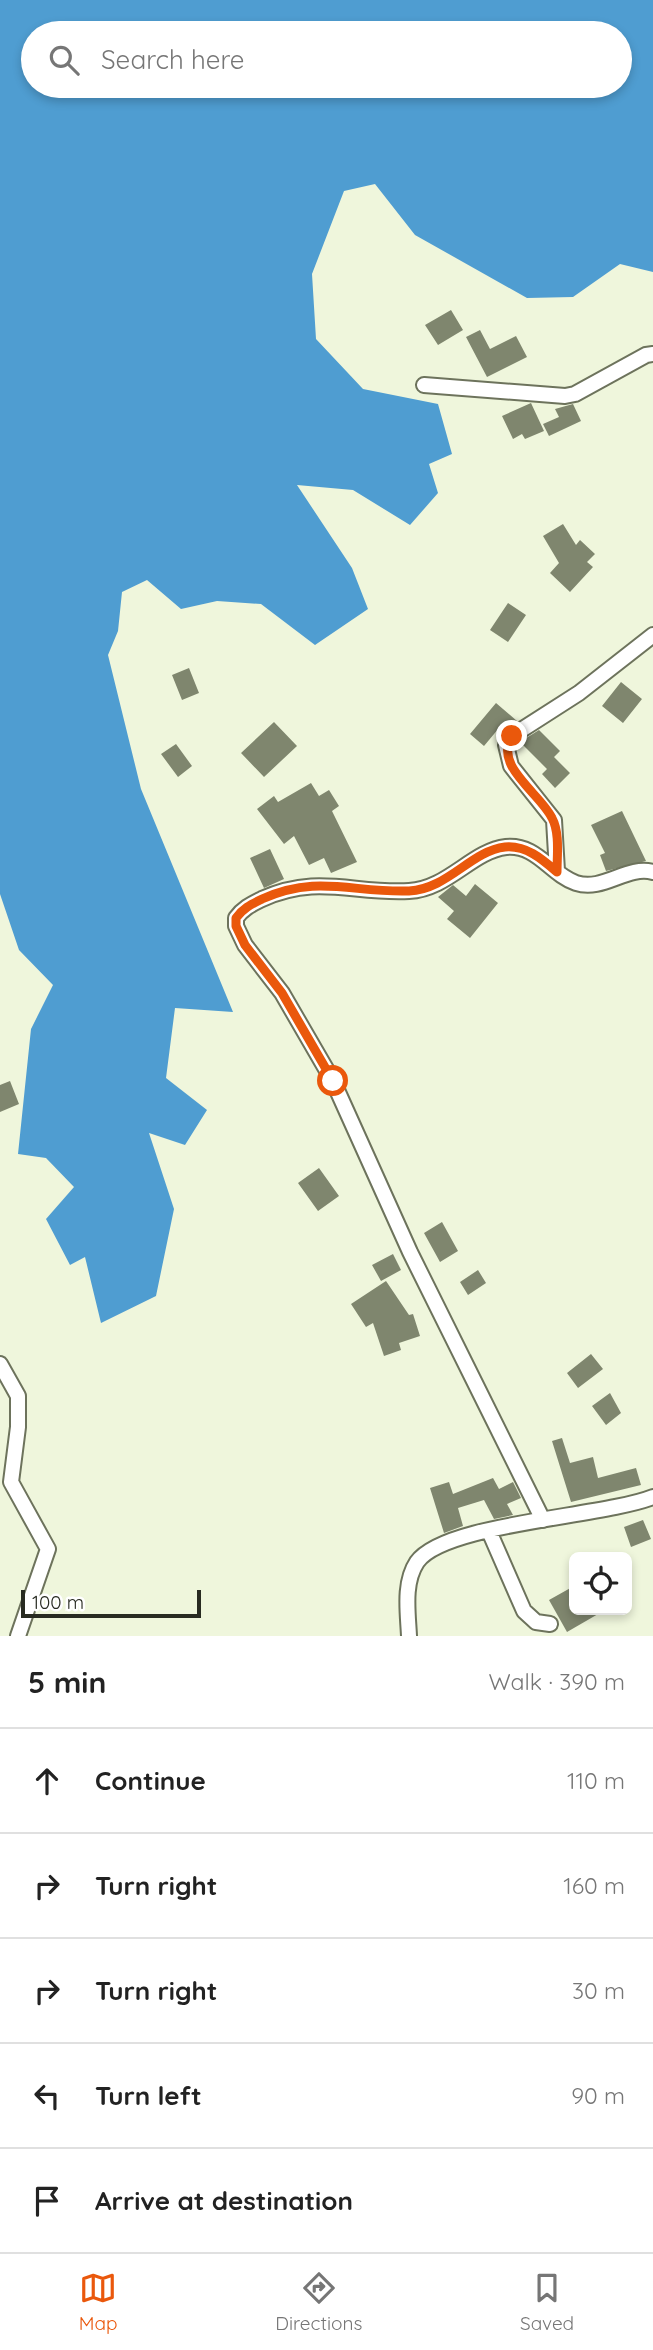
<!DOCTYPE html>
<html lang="en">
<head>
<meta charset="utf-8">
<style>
  :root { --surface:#fff; --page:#f2f2f2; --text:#222; --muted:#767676; --line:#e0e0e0; --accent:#ea580c }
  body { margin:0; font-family:Quicksand,sans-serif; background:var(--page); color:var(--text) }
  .controls { position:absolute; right:21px; bottom:21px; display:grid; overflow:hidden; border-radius:10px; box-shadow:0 4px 10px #0003 }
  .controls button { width:63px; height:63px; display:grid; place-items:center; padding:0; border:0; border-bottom:2px solid var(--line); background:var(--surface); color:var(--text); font:35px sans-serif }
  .scale { position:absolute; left:21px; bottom:18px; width:180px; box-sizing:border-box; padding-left:7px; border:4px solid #282b21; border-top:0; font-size:19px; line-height:24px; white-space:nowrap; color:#282b21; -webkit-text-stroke:5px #fff; paint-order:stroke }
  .stop { position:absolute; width:21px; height:21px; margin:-16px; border:5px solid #ea580c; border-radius:50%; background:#fff }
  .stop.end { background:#ea580c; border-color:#fff; box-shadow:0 2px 7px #0008 }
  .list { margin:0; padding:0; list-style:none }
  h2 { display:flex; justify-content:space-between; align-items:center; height:91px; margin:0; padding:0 28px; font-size:30px }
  h2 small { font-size:23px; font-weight:400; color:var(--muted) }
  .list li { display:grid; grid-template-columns:46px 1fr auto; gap:21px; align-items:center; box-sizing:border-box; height:105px; padding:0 28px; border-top:2px solid var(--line) }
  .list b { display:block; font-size:26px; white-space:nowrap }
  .list em { font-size:23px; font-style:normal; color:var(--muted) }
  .icon { flex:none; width:38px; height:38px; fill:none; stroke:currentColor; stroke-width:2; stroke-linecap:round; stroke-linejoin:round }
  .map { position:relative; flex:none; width:653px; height:1636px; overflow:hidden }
  .search { position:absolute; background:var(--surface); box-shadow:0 4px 10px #0003; left:21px; right:21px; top:21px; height:77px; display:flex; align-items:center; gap:18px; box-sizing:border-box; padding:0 24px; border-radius:38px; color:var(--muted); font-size:26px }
  .sheet { height:616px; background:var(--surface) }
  nav { display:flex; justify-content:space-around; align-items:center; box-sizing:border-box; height:98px; border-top:2px solid var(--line); background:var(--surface); font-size:19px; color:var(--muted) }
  nav a { display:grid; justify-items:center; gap:4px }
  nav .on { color:var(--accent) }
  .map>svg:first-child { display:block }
</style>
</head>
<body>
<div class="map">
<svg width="653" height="1636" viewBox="0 0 653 1636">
  <rect width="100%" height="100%" fill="#eff6dc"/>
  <path fill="#4f9dd1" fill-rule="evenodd" d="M 0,0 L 653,0 L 653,272 L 620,264 L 573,297 L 527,298 L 415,235 L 375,184 L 344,191 L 312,274 L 316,339 L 363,389 L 438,404 L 452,454 L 429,464 L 438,493 L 410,525 L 353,490 L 297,485 L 352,568 L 368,609 L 315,645 L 261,604 L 217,601 L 181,609 L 147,580 L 122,592 L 118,631 L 108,655 L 141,789 L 233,1012 L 175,1008 L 166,1078 L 207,1110 L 185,1145 L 149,1133 L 174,1209 L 156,1296 L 101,1323 L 85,1257 L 70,1265 L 46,1219 L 74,1187 L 46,1158 L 18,1154 L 31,1029 L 53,985 L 19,950 L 0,894 ZM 33,33 L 620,33 L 620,86 L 33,86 Z"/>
  <path fill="#7f866e" d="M 451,310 L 463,330 L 438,345 L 425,325 Z
    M 480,330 L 490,349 L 516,336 L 527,357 L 487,377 L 466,337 Z
    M 531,403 L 544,431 L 525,439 L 522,434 L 513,439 L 502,416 Z
    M 573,404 L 581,421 L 549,436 L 543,424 L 559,417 L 555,409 Z
    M 563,524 L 576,545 L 580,540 L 595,554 L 587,562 L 593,567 L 570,592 L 550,573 L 559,563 L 543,536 Z
    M 508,603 L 526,615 L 508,642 L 490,630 Z
    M 189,668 L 199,693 L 182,700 L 172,675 Z
    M 621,682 L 642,699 L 623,723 L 602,706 Z
    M 496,703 L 517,721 L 503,732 L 499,728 L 484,746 L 470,734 Z
    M 274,722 L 297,746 L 264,777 L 241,753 Z
    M 539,730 L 560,751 L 554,757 L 570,773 L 555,788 L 542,774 L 547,769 L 520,742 Z
    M 176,744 L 192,766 L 178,777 L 161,754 Z
    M 311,783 L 319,796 L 329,790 L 339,806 L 332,811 L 357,862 L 331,873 L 324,858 L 309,865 L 294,836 L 284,844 L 257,809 L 274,796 L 278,802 Z
    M 622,811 L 646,861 L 606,871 L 600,855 L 605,853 L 591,825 Z
    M 270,849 L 284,879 L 264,888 L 250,858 Z
    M 475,884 L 498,903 L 470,938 L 447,919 L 454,911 L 438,897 L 453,885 L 466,896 Z
    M 10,1081 L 19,1104 L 0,1112 L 0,1085 Z
    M 319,1168 L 339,1196 L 318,1211 L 298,1183 Z
    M 442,1222 L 458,1251 L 440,1262 L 424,1233 Z
    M 393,1254 L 401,1270 L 381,1281 L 372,1265 Z
    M 478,1270 L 486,1283 L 468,1295 L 460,1282 Z
    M 386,1281 L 409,1315 L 413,1314 L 420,1336 L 399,1343 L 401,1350 L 384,1356 L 373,1323 L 366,1327 L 351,1304 Z
    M 591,1354 L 603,1369 L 578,1388 L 567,1373 Z
    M 610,1393 L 621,1413 L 606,1425 L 592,1406 Z
    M 562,1438 L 570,1463 L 593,1457 L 598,1478 L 636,1468 L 641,1485 L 571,1502 L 552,1441 Z
    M 493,1478 L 499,1489 L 513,1482 L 521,1498 L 507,1504 L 513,1515 L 494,1519 L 484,1500 L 458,1508 L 463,1526 L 444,1533 L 430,1488 L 449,1482 L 453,1494 Z
    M 643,1520 L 651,1539 L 631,1547 L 624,1527 Z
    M 574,1586 L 574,1610 L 605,1610 L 567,1632 L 549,1600 Z"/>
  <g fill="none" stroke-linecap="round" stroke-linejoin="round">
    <defs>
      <path id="minor" d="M 424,385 L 565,396 L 575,394 L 646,355 L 653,354
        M 557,871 L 554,820 L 511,766 L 506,745 L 512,736 L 579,693 L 653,635
        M 0,1364 L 18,1396 L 18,1427 L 11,1482 L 48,1549 L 18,1636
        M 543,1520 L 410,1252 L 333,1081 L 282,993 L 245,945 L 236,926 L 236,918 C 243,908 252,904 262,899 C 318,874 352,894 409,891 C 448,889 472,851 506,847 C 537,844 550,874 576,883 C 603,892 627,865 653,872
        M 489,1531 L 524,1611 L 536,1622 L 550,1624
        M 409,1636 C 408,1613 403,1583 417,1562 C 444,1523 603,1517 653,1497"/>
    </defs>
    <use href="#minor" stroke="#6d735c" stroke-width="18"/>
    <use href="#minor" stroke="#fff" stroke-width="14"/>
  </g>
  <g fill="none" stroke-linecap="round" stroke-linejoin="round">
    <path stroke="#ea580c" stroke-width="9" d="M 333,1081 L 282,993 L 245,945 L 236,926 L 236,918 C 243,908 252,904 262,899 C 318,874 352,893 409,891 C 448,889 471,851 505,847 C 526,845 542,859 557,872 C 557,855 560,833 552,818 C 540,793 493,766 512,736"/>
  </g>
</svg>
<div class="controls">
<button><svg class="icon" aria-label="locate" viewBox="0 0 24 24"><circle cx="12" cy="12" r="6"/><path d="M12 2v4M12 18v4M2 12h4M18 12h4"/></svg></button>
</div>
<div class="scale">100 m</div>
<div class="stop" style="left:333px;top:1081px"></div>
<div class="stop end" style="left:512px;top:736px"></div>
<div class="search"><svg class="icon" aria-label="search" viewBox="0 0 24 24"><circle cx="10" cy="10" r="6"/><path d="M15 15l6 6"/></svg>Search here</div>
</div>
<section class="sheet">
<h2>5 min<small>Walk · 390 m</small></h2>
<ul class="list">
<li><svg class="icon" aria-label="ahead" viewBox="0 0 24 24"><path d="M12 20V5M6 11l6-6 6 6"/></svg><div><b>Continue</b></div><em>110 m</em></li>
<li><svg class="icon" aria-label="right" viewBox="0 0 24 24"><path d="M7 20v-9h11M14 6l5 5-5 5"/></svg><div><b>Turn right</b></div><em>160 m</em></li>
<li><svg class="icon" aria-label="right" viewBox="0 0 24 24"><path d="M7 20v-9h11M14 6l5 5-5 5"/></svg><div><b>Turn right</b></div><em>30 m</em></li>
<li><svg class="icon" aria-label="left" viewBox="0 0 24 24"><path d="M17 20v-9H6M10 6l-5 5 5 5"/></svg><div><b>Turn left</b></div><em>90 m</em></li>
<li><svg class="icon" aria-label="arrive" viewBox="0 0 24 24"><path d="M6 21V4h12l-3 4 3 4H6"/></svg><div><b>Arrive at destination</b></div></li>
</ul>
</section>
<nav>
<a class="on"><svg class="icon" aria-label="map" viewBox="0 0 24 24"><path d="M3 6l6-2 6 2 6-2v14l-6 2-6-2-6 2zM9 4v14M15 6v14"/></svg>Map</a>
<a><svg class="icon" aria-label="directions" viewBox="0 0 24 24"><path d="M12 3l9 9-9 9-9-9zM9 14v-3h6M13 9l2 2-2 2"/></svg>Directions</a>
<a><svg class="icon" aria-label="saved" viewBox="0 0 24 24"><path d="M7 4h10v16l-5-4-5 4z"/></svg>Saved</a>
</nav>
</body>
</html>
